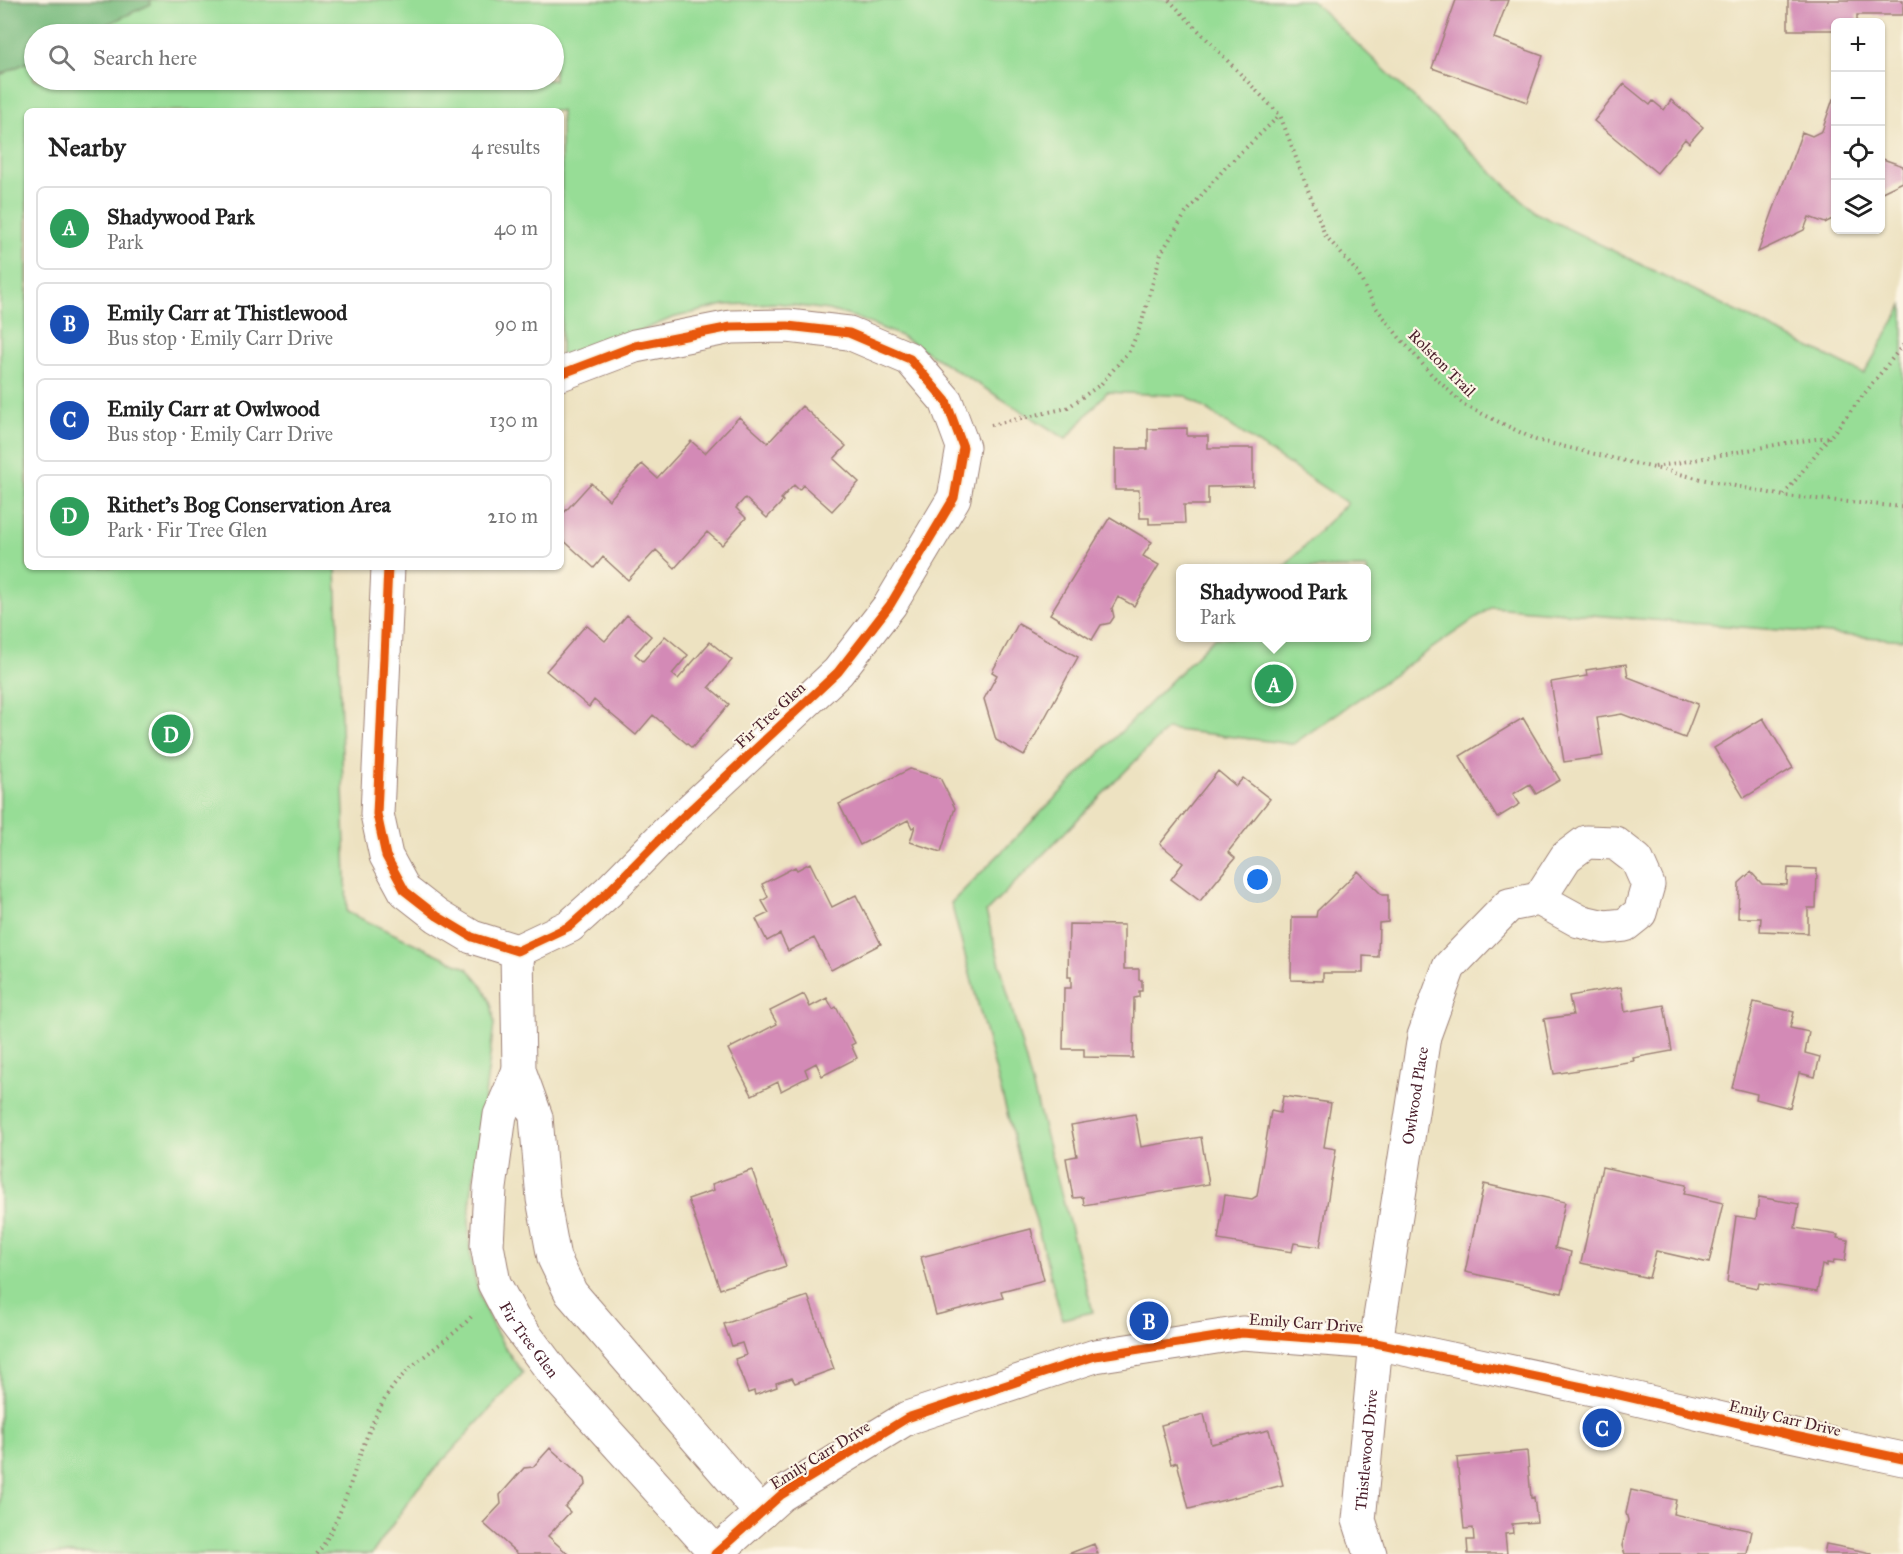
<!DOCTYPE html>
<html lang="en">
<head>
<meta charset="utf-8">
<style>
  :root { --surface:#fff; --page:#f2f2f2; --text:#222; --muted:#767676; --line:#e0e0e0; --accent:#111827 }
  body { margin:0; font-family:"IM FELL Great Primer",serif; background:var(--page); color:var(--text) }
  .controls { position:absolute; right:18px; top:18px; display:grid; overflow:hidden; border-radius:9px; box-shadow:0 2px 4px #0004 }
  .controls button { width:54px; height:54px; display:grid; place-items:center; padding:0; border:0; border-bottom:2px solid var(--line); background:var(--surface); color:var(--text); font:30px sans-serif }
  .you { position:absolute; left:1258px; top:880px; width:21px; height:21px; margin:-15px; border:4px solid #fff; border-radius:50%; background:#1a73e8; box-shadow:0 0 0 9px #1a73e833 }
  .badge { display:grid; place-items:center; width:39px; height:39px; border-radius:50%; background:var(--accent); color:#fff; font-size:20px; font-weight:700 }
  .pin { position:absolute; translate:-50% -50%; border:3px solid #fff; box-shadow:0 2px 6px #0006 }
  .popup { position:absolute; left:1176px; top:564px; width:195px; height:78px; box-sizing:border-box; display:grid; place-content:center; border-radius:9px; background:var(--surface); filter:drop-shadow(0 2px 4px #0005); font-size:20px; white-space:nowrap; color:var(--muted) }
  .popup b { font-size:22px; color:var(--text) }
  .popup::after { content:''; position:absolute; left:50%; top:100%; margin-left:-12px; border:12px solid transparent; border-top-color:var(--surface) }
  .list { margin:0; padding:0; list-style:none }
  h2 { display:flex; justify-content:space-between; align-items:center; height:78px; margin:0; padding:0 24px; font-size:26px }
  h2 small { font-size:20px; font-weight:400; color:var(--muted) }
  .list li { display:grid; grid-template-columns:39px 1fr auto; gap:18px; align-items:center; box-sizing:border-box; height:84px; margin:0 12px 12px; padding:0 12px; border:2px solid var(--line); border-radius:9px }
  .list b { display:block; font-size:22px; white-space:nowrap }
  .list p { margin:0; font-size:20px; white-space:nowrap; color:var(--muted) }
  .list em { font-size:20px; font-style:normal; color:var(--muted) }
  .icon { flex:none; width:33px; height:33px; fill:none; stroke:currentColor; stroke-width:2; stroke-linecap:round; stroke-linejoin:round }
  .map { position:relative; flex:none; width:1903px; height:1554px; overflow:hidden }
  .search { position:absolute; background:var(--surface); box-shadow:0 2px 4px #0004; left:24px; top:24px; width:540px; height:66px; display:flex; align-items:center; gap:15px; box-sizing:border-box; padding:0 21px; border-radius:33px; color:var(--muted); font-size:22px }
  .panel { position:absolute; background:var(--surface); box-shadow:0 2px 4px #0004; left:24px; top:108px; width:540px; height:462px; border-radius:9px }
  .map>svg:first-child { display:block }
</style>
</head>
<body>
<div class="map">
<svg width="1903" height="1554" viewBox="0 0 1903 1554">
  <rect width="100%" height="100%" fill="#fcf5e5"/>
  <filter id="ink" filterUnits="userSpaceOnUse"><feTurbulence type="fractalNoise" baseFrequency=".0167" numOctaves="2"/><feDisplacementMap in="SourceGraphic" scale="12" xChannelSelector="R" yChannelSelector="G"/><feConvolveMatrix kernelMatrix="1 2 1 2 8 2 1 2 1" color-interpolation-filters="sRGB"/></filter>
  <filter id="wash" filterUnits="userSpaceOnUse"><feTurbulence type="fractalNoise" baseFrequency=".008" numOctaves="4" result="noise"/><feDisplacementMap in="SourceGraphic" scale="24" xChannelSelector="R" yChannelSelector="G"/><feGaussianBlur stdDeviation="1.35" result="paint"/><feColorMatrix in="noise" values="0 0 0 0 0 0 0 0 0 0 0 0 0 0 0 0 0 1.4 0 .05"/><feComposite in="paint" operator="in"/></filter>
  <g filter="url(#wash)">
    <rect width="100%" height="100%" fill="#ede2c1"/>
    <path fill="#97dd96" stroke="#707e60" stroke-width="1.5" fill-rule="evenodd" d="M 0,0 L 1311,0 L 1534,212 L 1864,374 L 1903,305 L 1903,640 L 1492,607 L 1293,744 L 1167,729 L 986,912 L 1093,1312 L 1062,1319 L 951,903 L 1214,638 L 1367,638 L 1367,568 L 1283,568 L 1347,503 L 1186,396 L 1107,392 L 1066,439 L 901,336 L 854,317 L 828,310 L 777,303 L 724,305 L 672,318 L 561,364 L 561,111 L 27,111 L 27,567 L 336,567 L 347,912 L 467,968 C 484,985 493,999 494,1024 C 489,1063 484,1103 479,1142 C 474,1174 468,1206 469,1238 C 471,1288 493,1335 523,1373 L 417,1489 L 372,1554 L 0,1554 ZM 34,34 L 554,34 L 554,80 L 34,80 Z"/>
    <path fill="#79bc7f" stroke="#626e55" stroke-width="1.5" d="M 0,0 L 150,0 L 151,4 L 86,34 L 34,34 L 34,59 L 0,75 Z"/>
    <g id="blocks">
      <path fill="#d38ab6" d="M 1456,0 L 1508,0 L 1494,38 L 1543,56 L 1527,102 L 1432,68 Z
        M 1788,0 L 1903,0 L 1903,15 L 1857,15 L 1857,22 L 1836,22 L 1836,30 L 1788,30 Z
        M 1624,84 L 1650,105 L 1653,101 L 1664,110 L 1671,100 L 1703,127 L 1689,143 L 1685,139 L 1657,173 L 1594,121 Z
        M 1833,99 L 1836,100 L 1836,217 L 1825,223 L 1809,217 L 1804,230 L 1758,252 L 1802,132 L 1812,136 L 1822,131 Z
        M 1880,158 L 1903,166 L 1903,182 L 1880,193 Z
        M 802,406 L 846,446 L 834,459 L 859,482 L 832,511 L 803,485 L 799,490 L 794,485 L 781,499 L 783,501 L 767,518 L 745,498 L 736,508 L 746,518 L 722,545 L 707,532 L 675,568 L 656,550 L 628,580 L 603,557 L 594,568 L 561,538 L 561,516 L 591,483 L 609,500 L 642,464 L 657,478 L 691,441 L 705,453 L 739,417 L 768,443 Z
        M 1187,428 L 1187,436 L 1208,436 L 1208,448 L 1253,448 L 1253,486 L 1208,487 L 1208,505 L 1184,505 L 1185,523 L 1149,524 L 1149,518 L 1140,518 L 1139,490 L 1115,490 L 1115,449 L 1148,449 L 1148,429 Z
        M 1110,517 L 1152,542 L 1143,556 L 1159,565 L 1134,606 L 1118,597 L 1112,608 L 1114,617 L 1110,623 L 1101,625 L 1092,640 L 1050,614 Z
        M 627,615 L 651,636 L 635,654 L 643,661 L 665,636 L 688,655 L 672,674 L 678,679 L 710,642 L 732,660 L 709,687 L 729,704 L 692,748 L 653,715 L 636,735 L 594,700 L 589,707 L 546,671 L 586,625 L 605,641 Z
        M 1018,624 L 1078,657 L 1024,756 L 996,740 L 984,699 L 997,675 L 992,672 Z
        M 1626,664 L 1628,677 L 1698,704 L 1685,738 L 1622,714 L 1597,718 L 1603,756 L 1564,762 L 1551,682 L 1587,676 L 1586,670 Z
        M 1523,718 L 1560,780 L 1536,794 L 1530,784 L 1513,794 L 1520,804 L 1497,818 L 1460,756 Z
        M 1763,718 L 1793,768 L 1744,798 L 1714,748 Z
        M 910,769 L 940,778 L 955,808 L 941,852 L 910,842 L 915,826 L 912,828 L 908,820 L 860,845 L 839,804 Z
        M 1218,771 L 1236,786 L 1243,778 L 1270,799 L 1228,852 L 1235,858 L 1200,901 L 1171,879 L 1183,863 L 1160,844 Z
        M 810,863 L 832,907 L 856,895 L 881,944 L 831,970 L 814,938 L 788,951 L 780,934 L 767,941 L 756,919 L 769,913 L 762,901 L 768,897 L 762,884 L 795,867 L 797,870 Z
        M 1788,868 L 1817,869 L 1816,908 L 1808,908 L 1808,933 L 1760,931 L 1761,918 L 1738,918 L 1739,883 L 1751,872 L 1762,884 L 1787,885 Z
        M 1358,871 L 1382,895 L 1388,895 L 1388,922 L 1379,923 L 1378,957 L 1363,956 L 1363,973 L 1323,973 L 1323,981 L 1291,980 L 1292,917 L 1316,917 L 1317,911 Z
        M 1069,924 L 1124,925 L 1124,969 L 1139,969 L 1139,980 L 1142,980 L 1142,991 L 1139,991 L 1139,997 L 1134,998 L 1133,1058 L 1084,1057 L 1084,1049 L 1063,1049 L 1064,988 L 1071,988 L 1071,977 L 1068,977 Z
        M 1621,987 L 1625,1012 L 1664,1005 L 1672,1051 L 1633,1058 L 1634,1061 L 1554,1074 L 1544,1019 L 1573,1015 L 1569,996 Z
        M 804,994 L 810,1007 L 827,998 L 833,1009 L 836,1007 L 855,1043 L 851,1045 L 857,1058 L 822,1076 L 816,1063 L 805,1069 L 808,1077 L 781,1091 L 778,1082 L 752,1095 L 728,1049 L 777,1024 L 770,1011 Z
        M 1754,1002 L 1794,1012 L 1790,1028 L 1809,1032 L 1805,1053 L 1820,1057 L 1815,1077 L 1799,1073 L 1790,1108 L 1756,1099 L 1757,1094 L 1732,1088 Z
        M 1283,1096 L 1331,1103 L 1324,1147 L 1336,1149 L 1320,1247 L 1294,1243 L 1292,1252 L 1218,1240 L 1225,1195 L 1252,1199 L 1257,1196 L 1271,1111 L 1280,1113 Z
        M 1135,1114 L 1141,1147 L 1201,1137 L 1209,1184 L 1084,1205 L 1083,1197 L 1073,1198 L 1066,1158 L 1077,1156 L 1071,1125 Z
        M 1602,1167 L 1686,1185 L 1684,1194 L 1723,1203 L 1709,1263 L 1656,1251 L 1649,1278 L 1581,1263 Z
        M 752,1170 L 786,1266 L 720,1289 L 688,1199 L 714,1190 L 712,1184 Z
        M 1484,1184 L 1565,1202 L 1555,1248 L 1571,1252 L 1562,1293 L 1465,1272 Z
        M 1759,1197 L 1799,1204 L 1795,1228 L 1838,1235 L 1837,1238 L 1848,1240 L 1845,1261 L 1834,1260 L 1833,1264 L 1827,1263 L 1827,1266 L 1822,1265 L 1817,1292 L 1759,1283 L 1758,1288 L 1727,1282 L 1736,1216 L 1756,1219 Z
        M 1031,1229 L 1044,1280 L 1001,1291 L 1003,1298 L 936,1315 L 921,1257 Z
        M 808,1296 L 834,1369 L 795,1383 L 792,1378 L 776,1383 L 777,1387 L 755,1395 L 754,1391 L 748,1393 L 735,1359 L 746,1355 L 742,1343 L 732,1346 L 724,1324 Z
        M 1204,1414 L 1211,1444 L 1269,1430 L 1283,1485 L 1189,1509 L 1177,1462 L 1171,1464 L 1161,1425 Z
        M 550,1448 L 585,1479 L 586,1484 L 565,1507 L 570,1512 L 548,1536 L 568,1554 L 518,1554 L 483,1523 L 501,1504 L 500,1495 L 524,1468 L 533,1467 Z
        M 1527,1451 L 1531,1498 L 1534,1497 L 1537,1522 L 1512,1524 L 1513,1533 L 1505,1534 L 1507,1554 L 1468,1554 L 1467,1540 L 1474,1540 L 1473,1528 L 1464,1529 L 1457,1458 Z
        M 1631,1490 L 1676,1500 L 1673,1514 L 1752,1531 L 1747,1554 L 1625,1554 L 1622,1546 L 1628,1520 L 1626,1513 Z
        M 1094,1544 L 1098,1554 L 1068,1554 Z
        M 1826,1544 L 1872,1553 L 1872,1554 L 1824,1554 Z"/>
    </g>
  </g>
  <g filter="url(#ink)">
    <use href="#blocks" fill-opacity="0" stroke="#9c8076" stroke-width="1.5"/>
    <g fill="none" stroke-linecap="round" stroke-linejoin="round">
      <defs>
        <g id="minor">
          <path d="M 388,567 L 377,814 L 386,856 L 405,891 L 437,916 L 472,937 L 517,951 L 570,926 L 609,891 L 672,827 L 838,672 L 890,605 L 954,498 L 963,447 L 946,401 L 910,359 L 849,333 L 788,326 L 731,327 L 635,346 L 561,374"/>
          <path d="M 517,951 L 519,1070 L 536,1117 L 543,1199 L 554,1258 L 571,1293 L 761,1513"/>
          <path id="s1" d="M 519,1070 L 500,1115 L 490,1188 L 487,1245 L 494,1283 L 513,1319 L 556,1376 L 716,1553"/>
          <path d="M 715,1554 L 781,1495 L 907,1418 L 1095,1356 L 1242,1333 L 1376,1343 L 1611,1393 L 1790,1435 L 1903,1459"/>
          <path id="s2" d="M 1370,1554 L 1359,1520 L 1376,1343 L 1424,1036 L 1449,967 L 1509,905 L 1539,899 L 1579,921 L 1605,927 L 1625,925 L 1640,913 L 1648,885 L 1637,860 L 1615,843 L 1586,842 L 1566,857 L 1539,899"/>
        </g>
      </defs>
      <use href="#minor" stroke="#9c8076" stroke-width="35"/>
      <path stroke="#9c8076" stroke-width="4" stroke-dasharray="1.5 4.5" stroke-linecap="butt" d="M 1169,0 L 1280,115 L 1325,235 L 1357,272 L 1374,305 L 1399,337 L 1432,375 L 1464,405 L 1536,440 L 1701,479 L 1784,496 L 1903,507
        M 991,425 L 1067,408 L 1101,384 L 1130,350 L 1141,325 L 1161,253 L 1186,213 L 1225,168 L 1280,115
        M 1655,467 L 1786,443 L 1830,437 L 1903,345
        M 1784,495 L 1829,437
        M 317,1554 C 352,1506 356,1443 388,1394 C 408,1362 446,1344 472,1316"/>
      <use href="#minor" stroke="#fff" stroke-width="33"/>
      <defs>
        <path id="cycleway" d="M 388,567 L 377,814 L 386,856 L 405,891 L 437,916 L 472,937 L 517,951 L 570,926 L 609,891 L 672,827 L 838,672 L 890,605 L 954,498 L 963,447 L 946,401 L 910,359 L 849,333 L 788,326 L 731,327 L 635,346 L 561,374
          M 715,1554 L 781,1495 L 907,1418 L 1095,1356 L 1242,1333 L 1376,1343 L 1611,1393 L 1790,1435 L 1903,1459"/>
      </defs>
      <use href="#cycleway" stroke="#fcf5e5" stroke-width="13"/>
      <use href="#cycleway" stroke="#e8590c" stroke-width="9"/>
    </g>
  </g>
  <g text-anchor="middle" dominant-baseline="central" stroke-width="4.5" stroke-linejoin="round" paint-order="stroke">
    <g font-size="16" fill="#4a1f2b" stroke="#fcf5e5">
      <text transform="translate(1442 363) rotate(45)">Rolston Trail</text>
      <text transform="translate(770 715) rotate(-43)">Fir Tree Glen</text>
      <text stroke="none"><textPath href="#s2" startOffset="464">Owlwood Place</textPath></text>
      <text transform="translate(1306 1323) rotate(4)">Emily Carr Drive</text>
      <text stroke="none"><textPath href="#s1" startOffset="285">Fir Tree Glen</textPath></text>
      <text transform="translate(1785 1418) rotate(13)">Emily Carr Drive</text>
      <text stroke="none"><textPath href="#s2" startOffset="106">Thistlewood Drive</textPath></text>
      <text transform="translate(820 1455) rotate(-32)">Emily Carr Drive</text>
    </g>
  </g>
</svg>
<div class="controls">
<button>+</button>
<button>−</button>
<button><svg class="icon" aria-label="locate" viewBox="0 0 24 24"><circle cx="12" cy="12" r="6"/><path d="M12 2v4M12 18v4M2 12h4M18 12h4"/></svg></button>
<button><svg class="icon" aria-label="layers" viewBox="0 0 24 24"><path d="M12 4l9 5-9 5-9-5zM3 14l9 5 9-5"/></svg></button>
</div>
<div class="you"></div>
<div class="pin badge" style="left:1274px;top:684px;background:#2e9e5b">A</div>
<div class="popup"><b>Shadywood Park</b>Park</div>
<div class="pin badge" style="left:1149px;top:1321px;background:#1a4fb4">B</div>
<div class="pin badge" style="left:1602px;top:1428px;background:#1a4fb4">C</div>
<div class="pin badge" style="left:171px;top:734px;background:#2e9e5b">D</div>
<div class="search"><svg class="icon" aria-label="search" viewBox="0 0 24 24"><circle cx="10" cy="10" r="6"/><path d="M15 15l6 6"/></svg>Search here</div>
<section class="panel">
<h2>Nearby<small>4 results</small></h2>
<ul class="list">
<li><span class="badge" style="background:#2e9e5b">A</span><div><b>Shadywood Park</b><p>Park</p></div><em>40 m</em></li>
<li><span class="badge" style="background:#1a4fb4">B</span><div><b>Emily Carr at Thistlewood</b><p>Bus stop · Emily Carr Drive</p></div><em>90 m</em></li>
<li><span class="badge" style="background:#1a4fb4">C</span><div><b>Emily Carr at Owlwood</b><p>Bus stop · Emily Carr Drive</p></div><em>130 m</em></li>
<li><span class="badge" style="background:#2e9e5b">D</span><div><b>Rithet's Bog Conservation Area</b><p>Park · Fir Tree Glen</p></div><em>210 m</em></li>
</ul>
</section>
</div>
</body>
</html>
